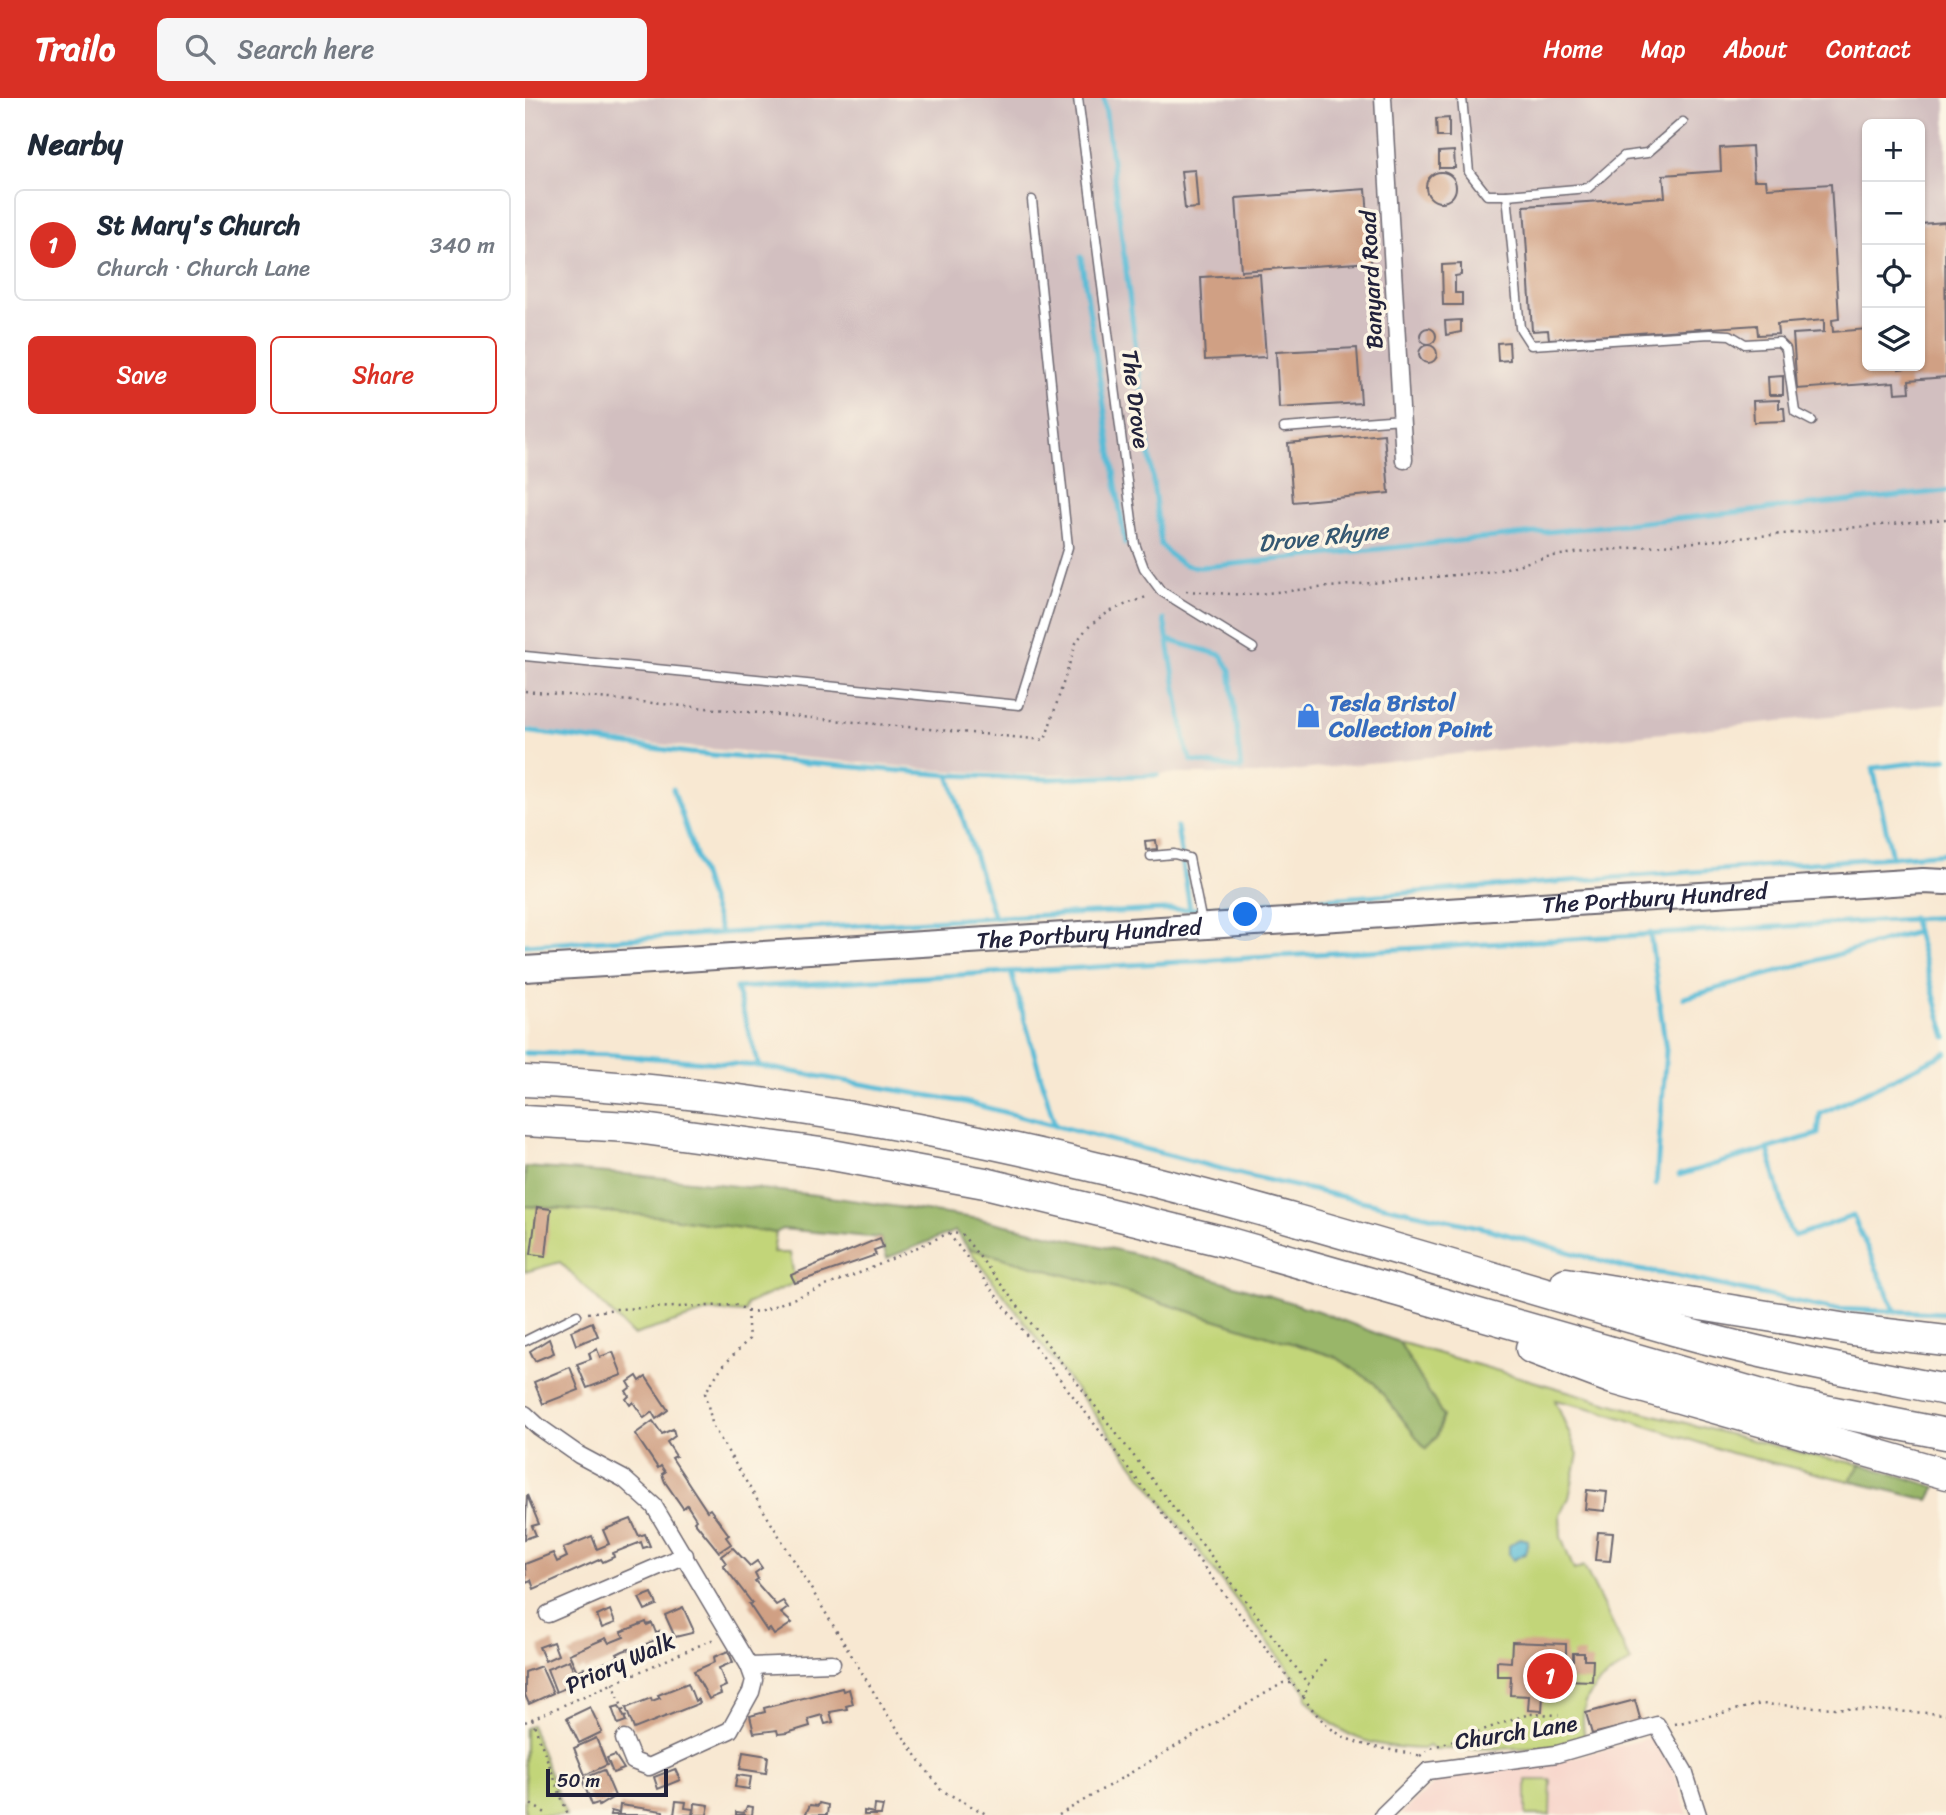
<!DOCTYPE html>
<meta charset="utf-8">
<style>
body{margin:0;font-family:Sriracha,sans-serif;background:#f6f6f7;color:#1f2937}
.controls{position:absolute;right:21px;top:21px;display:grid;overflow:hidden;border-radius:10px;box-shadow:0 2px 5px #0004}
.controls button{width:63px;height:63px;display:grid;place-items:center;padding:0;border:0;border-bottom:2px solid #e0e1e3;background:#fff;color:#1f2937;font:35px sans-serif}
.scale{position:absolute;left:21px;bottom:18px;width:122px;box-sizing:border-box;padding-left:7px;border:4px solid #22223b;border-top:0;font-size:19px;line-height:24px;white-space:nowrap;color:#22223b;-webkit-text-stroke:5px #fcf5e5;paint-order:stroke}
.you{position:absolute;left:721px;top:817px;width:24px;height:24px;margin:-18px;border:5px solid #fff;border-radius:50%;background:#1a73e8;box-shadow:0 0 0 10px #1a73e833}
.badge{display:grid;place-items:center;width:46px;height:46px;border-radius:50%;background:#d93025;color:#fff;font-size:23px;font-weight:700}
.pin{position:absolute;translate:-50% -50%;border:4px solid #fff;box-shadow:0 2px 7px #0006}
.list{margin:0;padding:0;list-style:none}
h2{display:flex;justify-content:space-between;align-items:center;height:91px;margin:0;padding:0 28px;font-size:30px}
h2 small{font-size:23px;font-weight:400;color:#747a83}
.list li{display:grid;grid-template-columns:46px 1fr auto;gap:21px;align-items:center;box-sizing:border-box;height:112px;margin:0 14px 14px;padding:0 14px;border:2px solid #e0e1e3;border-radius:10px}
.list b{display:block;font-size:26px;white-space:nowrap}
.list p{margin:0;font-size:23px;white-space:nowrap;color:#747a83}
.list em{font-size:23px;font-style:normal;color:#747a83}
.actions{display:flex;gap:14px;padding:21px 28px}
.actions a{flex:1;padding:16px 0;border:2px solid #d93025;border-radius:10px;text-align:center;font-size:24px;color:#d93025}
.actions .main{background:#d93025;color:#fff}
.icon{flex:none;width:38px;height:38px;fill:none;stroke:currentColor;stroke-width:2;stroke-linecap:round;stroke-linejoin:round}
.map{position:relative;flex:none;width:1421px;height:1717px;overflow:hidden}
header{display:flex;align-items:center;gap:42px;box-sizing:border-box;height:98px;padding:0 35px;background:#d93025;color:#fff}
header strong{font-size:33px}
nav{display:flex;gap:38px;margin-inline-start:auto;font-size:24px}
.search{width:490px;height:63px;background:#f6f6f7;display:flex;align-items:center;gap:18px;box-sizing:border-box;padding:0 24px;border-radius:10px;color:#747a83;font-size:26px}
main{display:flex}
aside{flex:1;background:#fff}
.map>svg:first-child{display:block}
</style>
<header>
<strong>Trailo</strong>
<div class="search"><svg class="icon" aria-label="search" viewBox="0 0 24 24"><circle cx="10" cy="10" r="6"/><path d="M15 15l6 6"/></svg>Search here</div>
<nav><a>Home</a><a>Map</a><a>About</a><a>Contact</a></nav>
</header>
<main>
<aside>
<h2>Nearby<small></small></h2>
<ul class="list">
<li><span class="badge">1</span><div><b>St Mary's Church</b><p>Church · Church Lane</p></div><em>340 m</em></li>
</ul>
<div class="actions"><a class="main">Save</a><a>Share</a></div>
</aside>
<div class="map">
<svg width="1421" height="1717" viewBox="0 0 1421 1717">
<rect width="100%" height="100%" fill="#fcf5e5"/>
<filter id="ink" filterUnits="userSpaceOnUse"><feTurbulence type="fractalNoise" baseFrequency=".0143" numOctaves="2"/><feDisplacementMap in="SourceGraphic" scale="14" xChannelSelector="R" yChannelSelector="G"/><feConvolveMatrix kernelMatrix="1 2 1 2 8 2 1 2 1" color-interpolation-filters="sRGB"/></filter>
<filter id="wash" filterUnits="userSpaceOnUse"><feTurbulence type="fractalNoise" baseFrequency=".00686" numOctaves="4" result="noise"/><feDisplacementMap in="SourceGraphic" scale="28" xChannelSelector="R" yChannelSelector="G"/><feGaussianBlur stdDeviation="1.57" result="paint"/><feColorMatrix in="noise" values="0 0 0 0 0 0 0 0 0 0 0 0 0 0 0 0 0 1.4 0 .05"/><feComposite in="paint" operator="in"/></filter>
<g filter="url(#wash)">
<rect width="100%" height="100%" fill="#f8e8d2"/>
<polygon fill="#f7d1c8" points="1129,1639 1150,1676 1163,1717 875,1717 916,1680 1034,1663"/>
<path fill="#d2bfc0" fill-rule="evenodd" d="M0,0H1421V606L738,676H490L413,672L77,641L0,630ZM1342,26H1395V268H1342Z"/>
<g fill="#c2d579" stroke="#727c5a" stroke-width="2">
<polygon points="0,1108 127,1117 251,1135 248,1155 265,1155 270,1185 222,1206 220,1215 186,1213 108,1237 35,1164 0,1174"/>
<path d="M443,1150L612,1197L811,1259L849,1285L901,1351L918,1318L874,1244L1094,1308L1293,1359L1336,1366L1324,1383L1206,1355L1072,1312L1030,1302L1053,1356L1044,1400L1035,1416L1036,1439L1049,1472L1059,1468L1106,1564C1072,1583 1051,1598 1060,1640L1031,1650L909,1651L903,1648L898,1651C847,1649 814,1641 781,1600L782,1595Z"/>
<polygon points="6,1627 41,1717 0,1717 0,1630"/>
<polygon points="1001,1682 1026,1682 1025,1717 1001,1717"/>
</g>
<g fill="#99b669" stroke="#5e6c52" stroke-width="2">
<polygon points="0,1069 111,1077 291,1097 455,1121 610,1156 793,1213 874,1244 918,1318 911,1339 901,1351 849,1285 811,1259 612,1197 443,1150 430,1133 362,1160 355,1140 257,1131 251,1135 131,1118 0,1108"/>
<polygon points="1336,1366 1411,1389 1404,1402 1324,1383"/>
</g>
<polygon fill="#59bcd7" stroke="#3e6f89" stroke-width="2" points="995,1440 1003,1442 1001,1455 988,1462 984,1456 984,1448"/>
<g fill="none" stroke-linecap="round" stroke-linejoin="round">
<g stroke="#59bcd7" stroke-width="5">
<path d="M579,0L636,447C657,473 668,470 699,467L1421,393"/>
<polyline points="556,159 600,445"/>
<polyline points="639,521 662,654 667,663 716,671 705,572 696,557 643,542"/>
<polyline points="0,633 165,655 424,677 523,681 633,677"/>
<polyline points="424,677 469,819"/>
<polyline points="148,691 196,834"/>
<polyline points="652,729 665,811"/>
<polyline points="1367,759 1348,670 1421,661"/>
<polyline points="1387,819 1421,939"/>
<polyline points="1125,835 1141,952 1131,1086"/>
<polyline points="0,847 469,819 665,811 1421,755"/>
<polyline points="486,874 530,1028"/>
<polyline points="1159,900 1391,834"/>
<polyline points="0,955 90,957 234,968 440,1004 720,1077 963,1131 1101,1170 1147,1177 1305,1211 1421,1215"/>
<polyline points="234,968 211,890 1421,819"/>
<polyline points="1243,1051 1264,1131 1270,1138 1328,1118 1371,1214"/>
<polyline points="1154,1077 1293,1036 1295,1016 1421,955"/>
</g>
</g>
<g id="blocks">
<g fill="#d0a084">
<polygon points="924,20 924,39 912,39 911,21"/>
<polygon points="1227,48 1229,82 1241,82 1242,90 1306,86 1314,221 1307,222 1308,234 1342,231 1342,268 1374,268 1374,271 1395,268 1395,126 1420,124 1421,279 1384,282 1385,294 1370,295 1369,284 1272,291 1268,236 1299,234 1299,222 1252,226 1253,236 1233,237 1232,227 1024,241 1023,232 1007,233 999,108 1140,99 1138,77 1196,73 1195,50"/>
<polygon points="929,53 930,70 914,70 914,54"/>
<polygon points="670,72 673,110 660,111 656,73"/>
<circle cx="916" cy="89" r="15"/>
<polygon points="841,91 846,164 716,173 711,100"/>
<polygon points="936,166 936,177 930,178 930,195 937,195 937,207 918,207 917,167"/>
<polygon points="735,176 741,259 680,262 676,179"/>
<polygon points="936,222 936,234 921,237 920,223"/>
<circle cx="903" cy="238" r="8"/>
<polygon points="984,244 985,262 973,263 972,245"/>
<circle cx="903" cy="256" r="9"/>
<polygon points="832,250 836,305 754,310 751,254"/>
<polygon points="1258,278 1258,297 1244,297 1243,279"/>
<polygon points="1254,302 1254,310 1259,310 1260,323 1229,324 1228,303"/>
<polygon points="859,336 864,395 768,404 763,345"/>
<polygon points="631,742 632,751 621,752 620,743"/>
<polygon points="12,1109 26,1111 21,1158 6,1156"/>
<polygon points="355,1140 358,1149 349,1152 351,1157 270,1185 266,1177"/>
<polygon points="67,1224 73,1238 51,1247 46,1233"/>
<polygon points="24,1241 29,1255 10,1263 5,1253"/>
<polygon points="72,1251 75,1259 88,1254 97,1277 62,1290 52,1266 66,1261 64,1255"/>
<polygon points="45,1269 54,1292 18,1306 9,1284"/>
<polygon points="112,1278 115,1283 121,1279 143,1312 131,1321 127,1314 119,1320 108,1304 105,1307 101,1301 104,1298 101,1293 106,1289 103,1284"/>
<polygon points="128,1323 137,1336 148,1331 150,1338 142,1344 151,1358 147,1360 182,1413 185,1411 204,1437 201,1439 206,1446 194,1454 169,1423 171,1421 162,1407 158,1410 140,1384 137,1376 140,1374 136,1368 133,1370 110,1336"/>
<polygon points="1062,1392 1082,1394 1080,1413 1060,1411"/>
<polygon points="2,1397 14,1426 7,1428 11,1437 0,1441"/>
<polygon points="106,1421 114,1438 120,1436 125,1448 118,1450 116,1444 88,1455 89,1459 78,1464 76,1461 9,1491 6,1482 1,1484 0,1466 28,1455 32,1464 42,1459 38,1450 67,1438 72,1451 84,1446 78,1432"/>
<polygon points="1073,1434 1088,1435 1085,1463 1070,1462"/>
<polygon points="208,1450 225,1468 232,1463 237,1470 230,1475 233,1481 230,1483 251,1507 258,1503 263,1510 256,1515 267,1525 249,1537 245,1531 242,1533 224,1506 227,1505 198,1467 201,1465 196,1458"/>
<polygon points="127,1495 132,1507 120,1512 114,1500"/>
<polygon points="158,1509 168,1531 167,1535 150,1539 140,1517"/>
<polygon points="85,1512 90,1525 77,1530 72,1518"/>
<polygon points="121,1524 122,1527 127,1525 131,1535 134,1533 133,1541 105,1553 104,1551 98,1553 92,1556 94,1559 60,1573 59,1570 52,1573 44,1556 81,1540 84,1545 99,1539 96,1534"/>
<polygon points="28,1544 33,1557 20,1563 14,1549"/>
<polygon points="987,1544 1041,1546 1041,1562 1048,1562 1048,1555 1059,1555 1059,1562 1068,1562 1067,1583 1039,1582 1038,1598 1018,1597 1017,1613 1003,1612 1004,1598 985,1597 986,1578 972,1578 972,1563 986,1564"/>
<polygon points="203,1553 208,1564 194,1570 201,1588 194,1591 196,1596 184,1601 169,1573 190,1564 189,1559"/>
<polygon points="44,1562 53,1585 31,1594 22,1571"/>
<polygon points="16,1568 28,1595 4,1606 0,1597 0,1574"/>
<polygon points="163,1585 170,1603 173,1601 175,1605 109,1631 101,1610 126,1600 127,1603 135,1600 133,1597"/>
<polygon points="317,1590 318,1593 324,1591 328,1606 321,1608 322,1611 305,1614 308,1624 300,1626 297,1617 283,1621 285,1628 262,1635 253,1636 252,1632 229,1635 225,1618 240,1614 239,1610"/>
<polygon points="1110,1602 1116,1624 1067,1636 1061,1615"/>
<polygon points="94,1608 101,1623 93,1626 87,1610"/>
<polygon points="65,1609 77,1634 54,1645 42,1620"/>
<polygon points="71,1640 82,1667 60,1677 49,1650"/>
<polygon points="218,1654 243,1658 241,1675 215,1671"/>
<polygon points="90,1657 99,1671 88,1675 82,1660"/>
<polygon points="150,1671 155,1682 133,1691 129,1679"/>
<polygon points="79,1672 90,1698 74,1708 73,1705 67,1707 57,1681"/>
<polygon points="212,1677 226,1679 224,1691 210,1689"/>
<polygon points="151,1703 161,1704 160,1710 168,1711 167,1717 149,1717"/>
<polygon points="170,1705 184,1707 182,1717 169,1717"/>
<polygon points="294,1705 303,1707 302,1717 280,1717 285,1707 293,1708"/>
<polygon points="95,1707 138,1713 138,1717 85,1717 86,1713 94,1715"/>
<polygon points="350,1707 358,1708 356,1717 339,1717 339,1713 349,1715"/>
<polygon points="222,1708 228,1709 227,1717 211,1717 211,1714 219,1715"/>
</g>
</g>
</g>
<g filter="url(#ink)">
<use href="#blocks" fill-opacity="0" stroke="#6d6770" stroke-width="2"/>
<g fill="none" stroke-linecap="round" stroke-linejoin="round">
<defs>
<g id="service">
<polyline points="553,0 610,446 619,470 636,493 728,550"/>
<polyline points="937,0 944,74 962,97 982,97"/>
<polyline points="1158,24 1122,55 1099,58 1063,90 982,97 995,230 1006,247 1185,236 1205,237 1220,246 1254,244 1261,251 1270,314 1287,323"/>
<polyline points="759,330 877,321"/>
<polyline points="0,558 494,607 543,449 507,102"/>
<polyline points="626,758 649,756 664,760 677,825"/>
<polyline points="0,1243 52,1217"/>
</g>
<g id="minor">
<polyline points="858,0 879,362"/>
<polyline points="0,1316 14,1329 54,1357 99,1381 129,1408 224,1568 307,1565"/>
<polyline points="23,1516 160,1457"/>
<polyline points="99,1641 108,1663 124,1669 205,1632 226,1594 229,1582 224,1568"/>
<polyline points="858,1717 903,1673 1032,1656 1132,1627 1159,1673 1173,1717"/>
</g>
<g id="primary">
<path id="s1" d="M0,871L1398,783L1421,784"/>
</g>
<g id="motorway">
<path d="M0,983C196,992 395,1026 586,1073C775,1119 961,1179 1149,1232C1238,1257 1330,1274 1421,1292"/>
<polyline points="0,1023 104,1029 296,1055 460,1085 701,1144 1269,1306 1421,1336"/>
<polyline points="1041,1185 1328,1232 1421,1243"/>
<polyline points="1006,1250 1088,1281 1421,1376"/>
</g>
</defs>
<use href="#service" stroke="#6d6770" stroke-width="11"/>
<use href="#minor" stroke="#6d6770" stroke-width="19"/>
<use href="#primary" stroke="#6d6770" stroke-width="28"/>
<use href="#motorway" stroke="#6d6770" stroke-width="33"/>
<g stroke="#6d6770" stroke-width="2.5" stroke-dasharray="2 5" stroke-linecap="butt">
<polyline points="661,493 721,497 971,473 1021,459 1050,455 1421,421"/>
<path d="M0,593L520,642L551,545C569,516 594,509 624,498"/>
<polyline points="424,1136 779,1600"/>
<polyline points="222,1213 224,1241 196,1270 180,1295 188,1329 362,1616 416,1692 463,1717"/>
<path d="M63,1215L91,1211L212,1207L222,1213L234,1214L342,1172L424,1135L437,1136L738,1525L783,1586L779,1600C815,1652 840,1645 896,1658"/>
<polyline points="88,1585 103,1625"/>
<polyline points="783,1586 801,1560"/>
<polyline points="7,1621 43,1717"/>
<polyline points="0,1624 189,1541"/>
<polyline points="1150,1626 1236,1606 1421,1616"/>
<polyline points="895,1658 906,1650 1004,1616 1034,1617"/>
<polyline points="0,1703 24,1717"/>
<polyline points="534,1717 758,1585 768,1585"/>
</g>
<use href="#service" stroke="#fff" stroke-width="8"/>
<use href="#minor" stroke="#fff" stroke-width="16"/>
<use href="#primary" stroke="#fff" stroke-width="24"/>
<use href="#motorway" stroke="#fff" stroke-width="30"/>
</g>
</g>
<defs>
<symbol id="shop-bare" viewBox="-9 -9 18 18"><path d="M-5-2.5h2.3a2.7 3.5 0 0 1 5.4 0H5L5.5 6h-11ZM-1.5-2.5h3a1.5 2.3 0 0 0-3 0Z" fill="#3f7fe0" stroke="#fcf5e5" stroke-width="2.5" paint-order="stroke"/></symbol>
</defs>
<g fill-rule="evenodd">
<use href="#shop-bare" x="766" y="600" width="35" height="35"/>
</g>
<g text-anchor="middle" stroke-width="7" stroke-linejoin="round" paint-order="stroke">
<g font-size="23" fill="#22223b" stroke="#fcf5e5">
<text transform="translate(846 182) rotate(-93)" y="8">Banyard Road</text>
<text transform="translate(611 301) rotate(83)" y="8">The Drove</text>
<text dy="8" stroke="none"><textPath href="#s1" startOffset="1132">The Portbury Hundred</textPath></text>
<text dy="8" stroke="none"><textPath href="#s1" startOffset="565">The Portbury Hundred</textPath></text>
<text transform="translate(95 1565) rotate(-24)" y="8">Priory Walk</text>
<text transform="translate(991 1634) rotate(-9)" y="8">Church Lane</text>
</g>
<g font-size="23" font-weight="bold" fill="#366cbe" stroke="#fcf5e5" text-anchor="start">
<text x="804" y="613">Tesla Bristol<tspan x="804" dy="26">Collection Point</tspan></text>
</g>
<g font-size="24" font-style="italic" fill="#355872" stroke="#fcf5e5">
<text transform="translate(798 439) rotate(-6)" y="8">Drove Rhyne</text>
</g>
</g>
</svg>
<div class="controls">
<button>+</button>
<button>−</button>
<button><svg class="icon" aria-label="locate" viewBox="0 0 24 24"><circle cx="12" cy="12" r="6"/><path d="M12 2v4M12 18v4M2 12h4M18 12h4"/></svg></button>
<button><svg class="icon" aria-label="layers" viewBox="0 0 24 24"><path d="M12 4l9 5-9 5-9-5zM3 14l9 5 9-5"/></svg></button>
</div>
<div class="scale">50 m</div>
<div class="you"></div>
<div class="pin badge" style="left:1025px;top:1578px">1</div>
</div>
</main>
